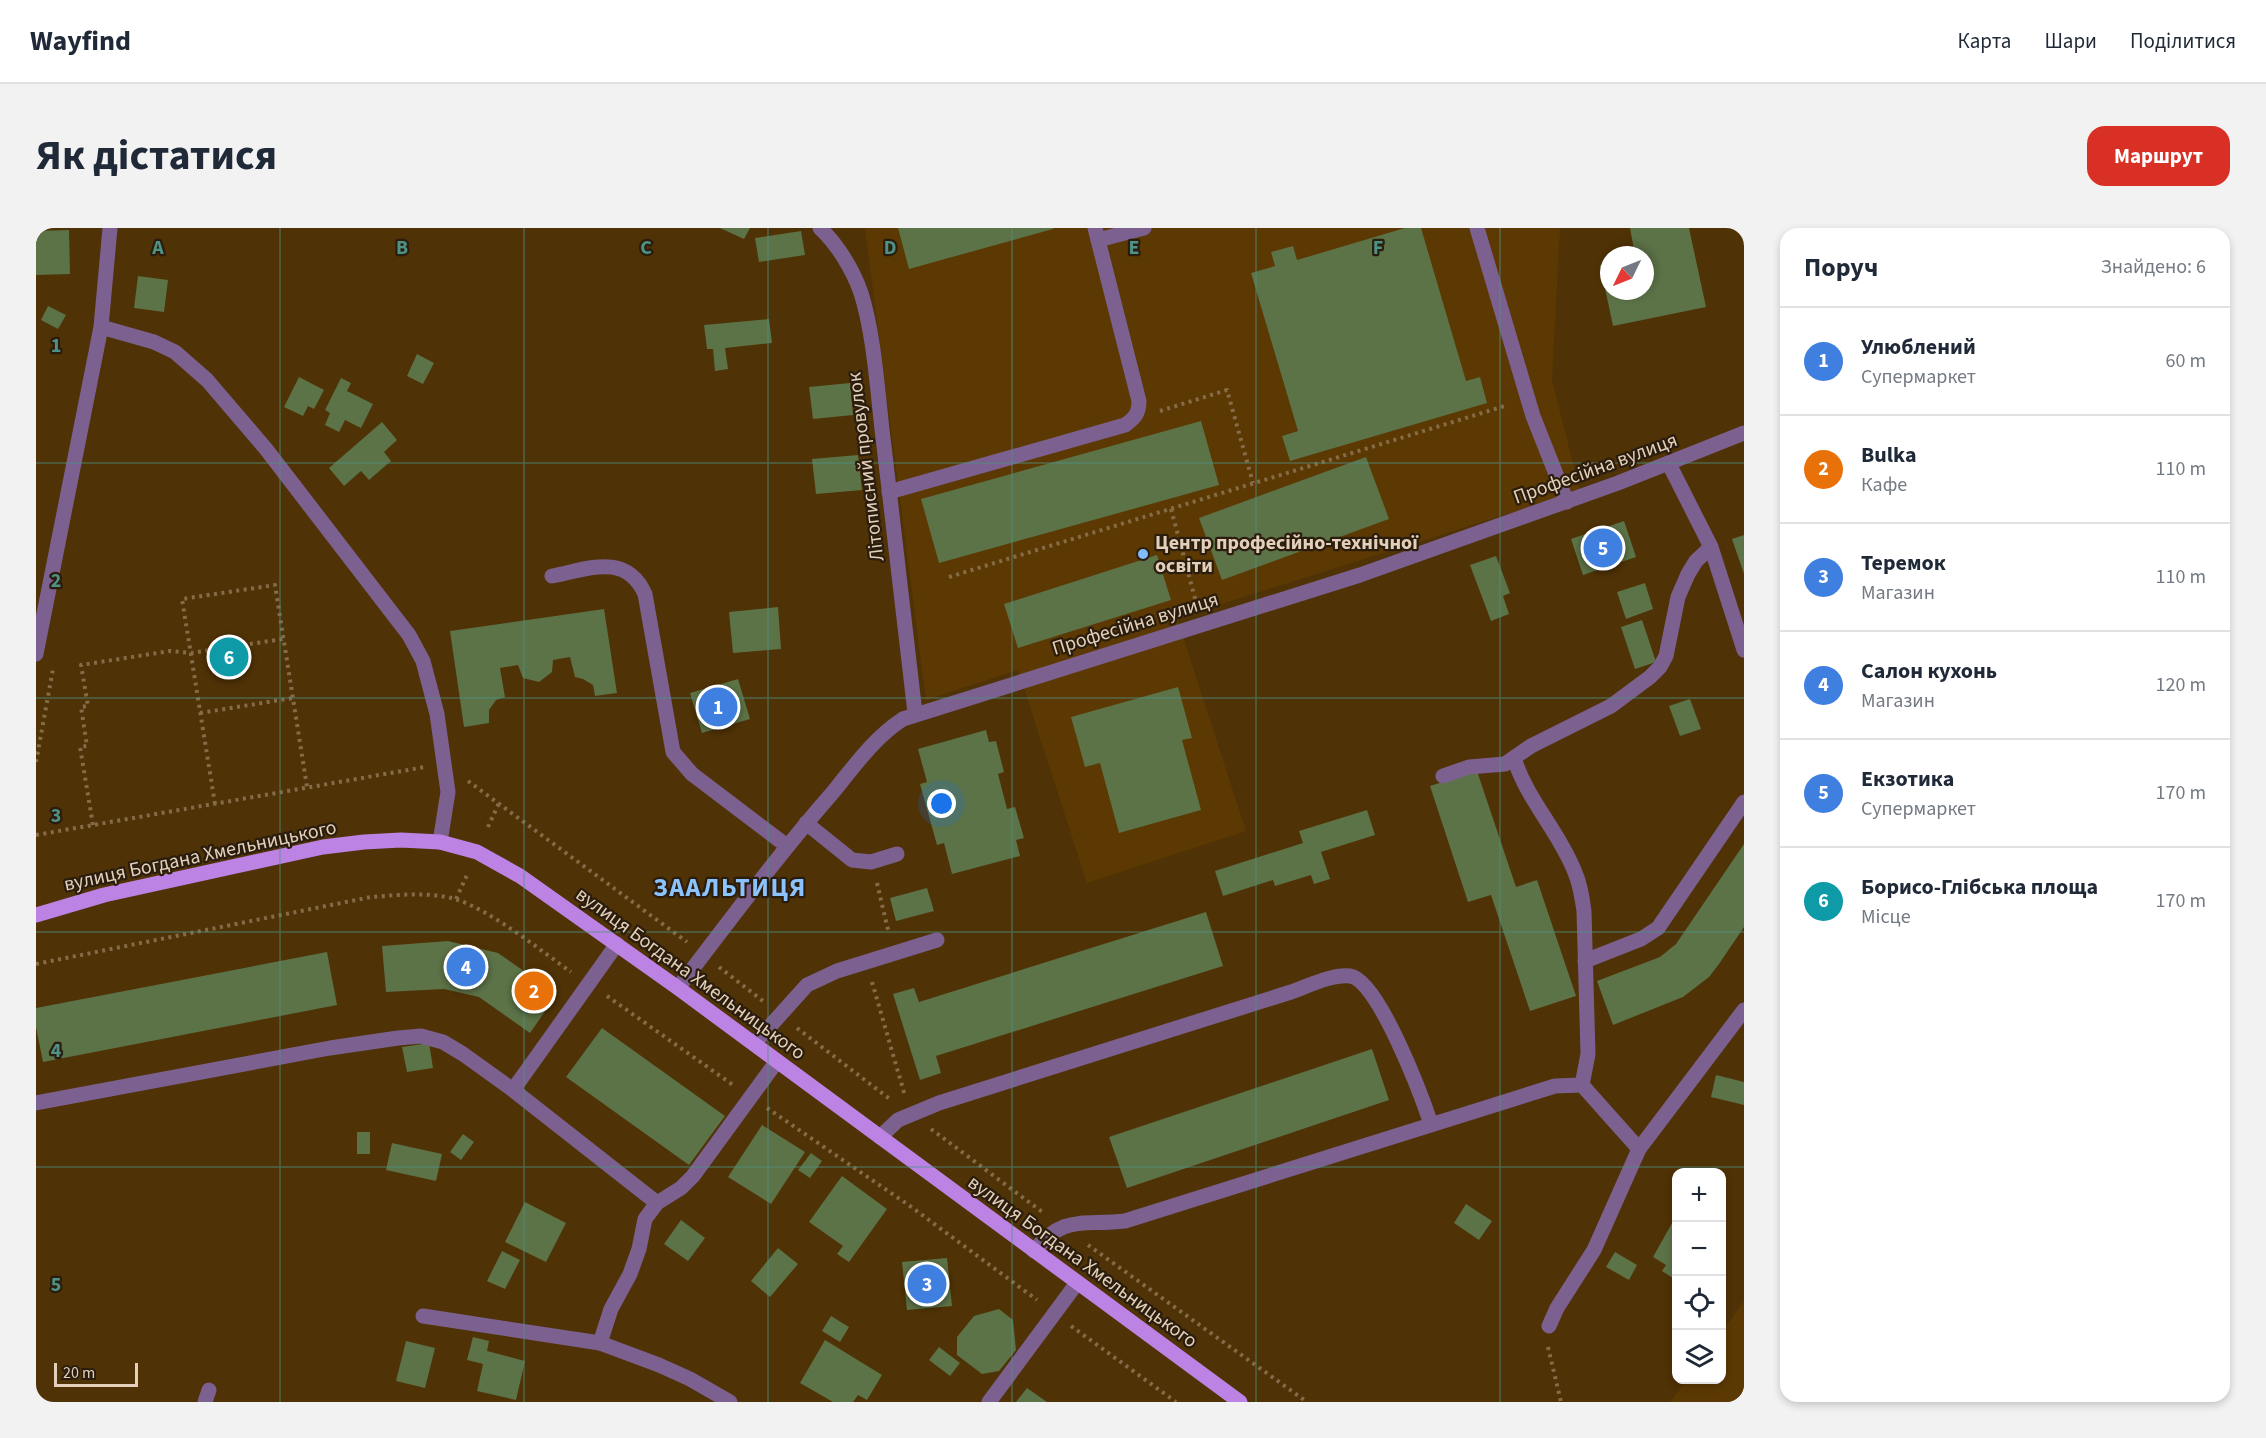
<!DOCTYPE html>
<html lang="uk">
<meta charset="utf-8">
<style>
body{margin:0;font-family:"Source Sans 3",sans-serif;background:#f2f2f3;color:#1f2937}
.controls{position:absolute;right:18px;bottom:18px;display:grid;overflow:hidden;border-radius:12px;box-shadow:0 3px 9px #0003}
.controls button{width:54px;height:54px;display:grid;place-items:center;padding:0;border:0;border-bottom:2px solid #e0e1e3;background:#fff;color:#1f2937;font:30px sans-serif}
.compass{position:absolute;left:1564px;top:18px;width:54px;height:54px;border-radius:50%;background:#fff;box-shadow:0 3px 9px #0003;rotate:227deg}
.scale{position:absolute;left:18px;bottom:15px;width:84px;box-sizing:border-box;padding-left:6px;border:3px solid #e2d0bb;border-top:0;font-size:16px;line-height:21px;white-space:nowrap;color:#e2d0bb;-webkit-text-stroke:4px #2b1d0d;paint-order:stroke}
.you{position:absolute;left:906px;top:576px;width:21px;height:21px;margin:-15px;border:4px solid #fff;border-radius:50%;background:#1a73e8;box-shadow:0 0 0 9px #1a73e833}
.badge{display:grid;place-items:center;width:39px;height:39px;border-radius:50%;background:#d93025;color:#fff;font-size:20px;font-weight:700}
.pin{position:absolute;translate:-50% -50%;border:3px solid #fff;box-shadow:0 2px 6px #0006}
.list{margin:0;padding:0;list-style:none}
h2{display:flex;justify-content:space-between;align-items:center;height:78px;margin:0;padding:0 24px;font-size:26px}
h2 small{font-size:20px;font-weight:400;color:#747a83}
.list li{display:grid;grid-template-columns:39px 1fr auto;gap:18px;align-items:center;box-sizing:border-box;height:108px;padding:0 24px;border-top:2px solid #e0e1e3}
.list b{display:block;font-size:22px;white-space:nowrap}
.list p{margin:0;font-size:20px;white-space:nowrap;color:#747a83}
.list em{font-size:20px;font-style:normal;color:#747a83}
.icon{flex:none;width:33px;height:33px;fill:none;stroke:currentColor;stroke-width:2;stroke-linecap:round;stroke-linejoin:round}
.map{position:relative;flex:none;width:1708px;height:1174px;overflow:hidden;border-radius:18px}
header{display:flex;align-items:center;gap:36px;box-sizing:border-box;height:84px;padding:0 30px;background:#fff;border-bottom:2px solid #e0e1e3}
header strong{font-size:28px}
nav{display:flex;gap:33px;margin-inline-start:auto;font-size:21px}
.intro{display:flex;align-items:center;justify-content:space-between;box-sizing:border-box;height:144px;padding:0 36px}
h1{margin:0;font-size:42px}
.button{padding:15px 27px;border-radius:18px;background:#d93025;color:#fff;font-size:21px;font-weight:700}
main{display:flex;gap:36px;padding:0 36px}
aside{flex:1;background:#fff;border-radius:18px;box-shadow:0 3px 9px #0003}
.map>svg:first-child{display:block}
</style>
<header>
<strong>Wayfind</strong>
<nav><a>Карта</a><a>Шари</a><a>Поділитися</a></nav>
</header>
<div class="intro"><h1>Як дістатися</h1><a class="button">Маршрут</a></div>
<main>
<div class="map">
<svg width="1708" height="1174" viewBox="0 0 1708 1174">
<rect width="100%" height="100%" fill="#4f3206"/>
<g fill="#5c3903">
<polygon points="829,0 1524,0 1516,152 1544,263 1141,390 1210,603 1051,655 982,442 890,472"/>
<polygon points="1708,1073 1708,1174 1634,1174 1651,1152 1686,1152 1686,1104"/>
</g>
<g fill="#5c7247">
<polygon points="684,0 714,0 708,11"/>
<polygon points="862,0 1017,0 1017,1 873,41"/>
<polygon points="1369,0 1385,0 1430,153 1444,149 1451,175 1254,233 1246,208 1262,203 1215,45 1239,38 1235,24 1257,18 1261,32"/>
<polygon points="1594,0 1653,0 1670,79 1577,98 1564,37 1573,35 1573,63 1609,63 1609,27 1599,27"/>
<polygon points="33,2 34,46 0,47 0,3"/>
<polygon points="765,3 769,27 723,34 719,10"/>
<polygon points="102,48 132,52 128,84 98,80"/>
<polygon points="12,78 30,87 22,101 5,92"/>
<polygon points="733,91 736,115 689,120 692,141 679,143 677,121 671,121 668,97"/>
<polygon points="381,126 398,135 387,156 371,148"/>
<polygon points="263,149 288,162 278,181 272,178 267,188 248,179"/>
<polygon points="305,150 315,155 311,163 337,176 325,200 309,192 303,204 289,197 294,185 289,182"/>
<polygon points="814,155 817,187 777,191 773,159"/>
<polygon points="1165,193 1183,257 903,335 885,271"/>
<polygon points="346,194 361,212 348,224 355,233 333,252 325,243 308,258 293,240"/>
<polygon points="822,227 826,262 780,266 776,231"/>
<polygon points="1330,229 1353,291 1186,352 1163,290"/>
<polygon points="1588,293 1600,329 1547,347 1535,311"/>
<polygon points="1708,307 1708,346 1696,311"/>
<polygon points="1121,327 1135,372 982,420 968,376"/>
<polygon points="1460,328 1474,365 1467,368 1473,386 1455,393 1434,337"/>
<polygon points="1609,355 1617,381 1590,391 1581,364"/>
<polygon points="742,379 745,421 697,425 693,384"/>
<polygon points="568,381 581,465 559,468 557,457 547,451 539,449 534,429 517,432 516,444 503,454 487,450 482,437 464,440 469,469 460,472 453,482 453,495 428,499 414,403"/>
<polygon points="1606,392 1620,434 1599,441 1585,399"/>
<polygon points="702,451 714,491 666,505 654,465"/>
<polygon points="1142,459 1156,510 1146,512 1165,582 1083,605 1064,535 1049,539 1035,489"/>
<polygon points="1654,471 1665,501 1644,508 1633,478"/>
<polygon points="950,502 953,514 960,513 968,544 962,546 971,581 979,579 988,610 980,612 984,628 916,646 908,615 901,617 884,556 891,554 882,521"/>
<polygon points="1441,543 1480,659 1501,652 1540,768 1494,783 1455,667 1432,674 1394,558"/>
<polygon points="1331,582 1339,607 1285,624 1294,651 1278,656 1275,647 1239,658 1237,652 1187,668 1179,643 1267,615 1263,603"/>
<polygon points="1708,616 1708,699 1683,736 1673,749 1647,769 1577,797 1561,753 1624,729 1640,716"/>
<polygon points="891,660 898,683 860,693 854,670"/>
<polygon points="1170,684 1187,738 900,828 905,845 884,852 857,766 878,760 883,774"/>
<polygon points="412,713 462,725 521,766 494,805 443,769 408,761 350,764 346,718"/>
<polygon points="291,724 301,777 7,834 0,799 0,780"/>
<polygon points="566,800 689,888 653,937 530,849"/>
<polygon points="393,815 397,840 371,844 366,819"/>
<polygon points="1336,821 1353,872 1091,960 1073,909"/>
<polygon points="1680,847 1708,854 1708,877 1675,869"/>
<polygon points="726,897 769,924 735,976 692,949"/>
<rect x="321" y="904" width="13" height="22"/>
<polygon points="427,906 438,914 425,932 414,924"/>
<polygon points="356,915 406,926 400,953 350,942"/>
<polygon points="775,925 786,933 774,950 762,942"/>
<polygon points="806,948 851,981 813,1034 801,1026 807,1018 773,994"/>
<polygon points="489,974 530,995 510,1034 469,1014"/>
<polygon points="1430,976 1456,993 1443,1012 1418,995"/>
<polygon points="1640,988 1640,1044 1637,1050 1626,1043 1630,1037 1617,1029"/>
<polygon points="645,992 669,1010 652,1033 628,1016"/>
<polygon points="742,1020 762,1036 734,1069 715,1053"/>
<polygon points="466,1023 484,1032 469,1061 451,1053"/>
<polygon points="1579,1024 1601,1037 1593,1052 1570,1039"/>
<polygon points="911,1030 916,1078 871,1082 866,1034"/>
<polygon points="963,1081 977,1092 980,1122 963,1143 946,1146 921,1127 921,1109 938,1088"/>
<polygon points="795,1088 813,1099 804,1114 786,1103"/>
<polygon points="437,1109 453,1113 451,1123 489,1133 480,1172 441,1163 447,1136 431,1132"/>
<polygon points="789,1112 846,1147 831,1172 822,1167 817,1174 797,1174 764,1155"/>
<polygon points="370,1113 399,1120 389,1160 360,1153"/>
<polygon points="903,1119 924,1135 914,1148 893,1132"/>
<polygon points="991,1160 1011,1174 980,1174"/>
</g>
<g fill="none" stroke-linecap="round" stroke-linejoin="round">
<g stroke="#856c49" stroke-width="4" stroke-dasharray="3 4.5" stroke-linecap="butt">
<polyline points="1124,183 1191,162 1217,255"/>
<polyline points="1135,281 1160,374"/>
<polyline points="913,349 1472,177"/>
<polyline points="164,485 257,470"/>
<polyline points="0,534 17,441"/>
<polyline points="432,553 651,714"/>
<polyline points="179,576 146,371 239,357 271,559"/>
<polyline points="57,597 44,519 51,518 45,479 52,478 45,437 134,423 155,425 247,411"/>
<polyline points="452,599 463,575"/>
<polyline points="0,607 389,539"/>
<polyline points="841,655 853,706"/>
<polyline points="420,671 431,647"/>
<path d="M0,736L335,669C363,667 394,663 422,672C457,684 504,722 535,744"/>
<polyline points="683,739 727,773"/>
<polyline points="836,754 869,868"/>
<polyline points="571,768 697,857"/>
<polyline points="761,800 855,872"/>
<polyline points="731,880 874,978 1001,1072"/>
<polyline points="895,901 1009,986"/>
<polyline points="1052,1017 1271,1174"/>
<polyline points="1035,1098 1140,1174"/>
<polyline points="1512,1119 1525,1174"/>
</g>
<g stroke="#7c608f" stroke-width="15">
<path d="M784,0C802,17 817,42 825,65C839,109 842,172 848,218C858,307 869,396 879,485"/>
<polyline points="1059,0 1062,12 1108,0"/>
<polyline points="1441,0 1497,188 1531,274"/>
<polyline points="65,99 118,114 139,124 171,152 230,221 373,407 387,433 401,486 412,564 404,614"/>
<polyline points="1633,236 1675,319 1708,422"/>
<path d="M853,264L1089,197C1099,190 1103,185 1103,173L1062,12"/>
<path d="M516,348C552,341 590,324 609,366L637,524L656,546L751,618"/>
<polyline points="0,426 65,99 74,0"/>
<polyline points="1407,548 1433,539 1469,536 1495,518 1575,478 1614,449 1624,439 1630,428 1642,369 1652,346 1660,333 1675,319"/>
<polyline points="770,595 816,632 835,634 861,626"/>
<polyline points="1549,733 1605,711 1622,700 1708,574"/>
<path d="M642,760C693,693 743,626 798,563C819,537 839,509 867,491L1324,347L1582,255L1708,205"/>
<polyline points="718,816 771,757 801,743 901,712"/>
<polyline points="1546,857 1603,921"/>
<polyline points="477,862 581,716"/>
<polyline points="0,875 294,820 362,810 385,808 407,814 427,826 477,862 621,975 645,960 657,948 741,833"/>
<path d="M844,909L862,892L903,875L1255,764C1272,758 1296,746 1314,748C1342,751 1386,869 1395,896"/>
<path d="M998,1023C1028,986 1046,998 1089,993L1519,858L1546,857L1552,826L1548,683C1546,669 1544,655 1538,642C1522,602 1491,572 1478,530"/>
<polyline points="387,1088 564,1115 623,1137 654,1151 694,1174"/>
<polyline points="1513,1098 1521,1080 1558,1022 1603,921 1708,782"/>
<polyline points="564,1115 575,1081 594,1046 603,1021 609,991 621,975"/>
<polyline points="169,1174 173,1162"/>
<polyline points="953,1174 1041,1055"/>
</g>
<polyline stroke="#bd83e4" stroke-width="15" points="0,687 68,667 287,619 328,614 365,612 404,614 441,624 484,648 642,760 1204,1174"/>
</g>
<path fill="none" stroke="#4e9185" stroke-width="1.5" stroke-opacity="0.55" d="M244,0V1174M488,0V1174M732,0V1174M976,0V1174M1220,0V1174M1464,0V1174M0,235H1708M0,470H1708M0,704H1708M0,939H1708"/>
<circle fill="#82bcfa" stroke="#2b1d0d" stroke-width="2" cx="1107" cy="326" r="6"/>
<g text-anchor="middle" stroke-width="4.5" stroke-linejoin="round" paint-order="stroke">
<g font-size="20" fill="#e2d0bb" stroke="#2b1d0d">
<text transform="translate(829 239) rotate(-97)" y="7">Літописний провулок</text>
<text transform="translate(1559 240) rotate(-20)" y="7">Професійна вулиця</text>
<text transform="translate(1099 395) rotate(-17)" y="7">Професійна вулиця</text>
<text transform="translate(164 627) rotate(-12)" y="7">вулиця Богдана Хмельницького</text>
<text transform="translate(655 745) rotate(36)" y="7">вулиця Богдана Хмельницького</text>
<text transform="translate(1047 1033) rotate(36)" y="7">вулиця Богдана Хмельницького</text>
</g>
<g font-size="20" font-weight="bold" fill="#e2d0bb" stroke="#2b1d0d" text-anchor="start">
<text x="1119" y="321">Центр професійно-технічної<tspan x="1119" dy="23">освіти</tspan></text>
</g>
<g font-size="26" font-weight="bold" letter-spacing="1.5" fill="#8dc3fd" stroke="#2b1d0d">
<text x="694" y="668">ЗААЛЬТИЦЯ</text>
</g>
</g>
<g font-size="20" text-anchor="middle" font-weight="bold" fill="#4e9185" stroke="#2b1d0d" stroke-width="4.5" stroke-linejoin="round" paint-order="stroke">
<text x="122" y="26">A</text>
<text x="366" y="26">B</text>
<text x="610" y="26">C</text>
<text x="854" y="26">D</text>
<text x="1098" y="26">E</text>
<text x="1342" y="26">F</text>
<text x="20" y="124">1</text>
<text x="20" y="359">2</text>
<text x="20" y="594">3</text>
<text x="20" y="829">4</text>
<text x="20" y="1063">5</text>
</g>
</svg>
<div class="controls">
<button>+</button>
<button>−</button>
<button><svg class="icon" aria-label="locate" viewBox="0 0 24 24"><circle cx="12" cy="12" r="6"/><path d="M12 2v4M12 18v4M2 12h4M18 12h4"/></svg></button>
<button><svg class="icon" aria-label="layers" viewBox="0 0 24 24"><path d="M12 4l9 5-9 5-9-5zM3 14l9 5 9-5"/></svg></button>
</div>
<svg class="compass" viewBox="-18 -18 36 36"><path d="M0-13l5 13h-10z" fill="#e53935"/><path d="M0 13l5-13h-10z" fill="#747a83"/></svg>
<div class="scale">20 m</div>
<div class="you"></div>
<div class="pin badge" style="left:682px;top:479px;background:#3f7fe0">1</div>
<div class="pin badge" style="left:498px;top:763px;background:#e8710a">2</div>
<div class="pin badge" style="left:891px;top:1056px;background:#3f7fe0">3</div>
<div class="pin badge" style="left:430px;top:739px;background:#3f7fe0">4</div>
<div class="pin badge" style="left:1567px;top:320px;background:#3f7fe0">5</div>
<div class="pin badge" style="left:193px;top:429px;background:#0f9aa8">6</div>
</div>
<aside>
<h2>Поруч<small>Знайдено: 6</small></h2>
<ul class="list">
<li><span class="badge" style="background:#3f7fe0">1</span><div><b>Улюблений</b><p>Супермаркет</p></div><em>60 m</em></li>
<li><span class="badge" style="background:#e8710a">2</span><div><b>Bulka</b><p>Кафе</p></div><em>110 m</em></li>
<li><span class="badge" style="background:#3f7fe0">3</span><div><b>Теремок</b><p>Магазин</p></div><em>110 m</em></li>
<li><span class="badge" style="background:#3f7fe0">4</span><div><b>Салон кухонь</b><p>Магазин</p></div><em>120 m</em></li>
<li><span class="badge" style="background:#3f7fe0">5</span><div><b>Екзотика</b><p>Супермаркет</p></div><em>170 m</em></li>
<li><span class="badge" style="background:#0f9aa8">6</span><div><b>Борисо-Глібська площа</b><p>Місце</p></div><em>170 m</em></li>
</ul>
</aside>
</main>
